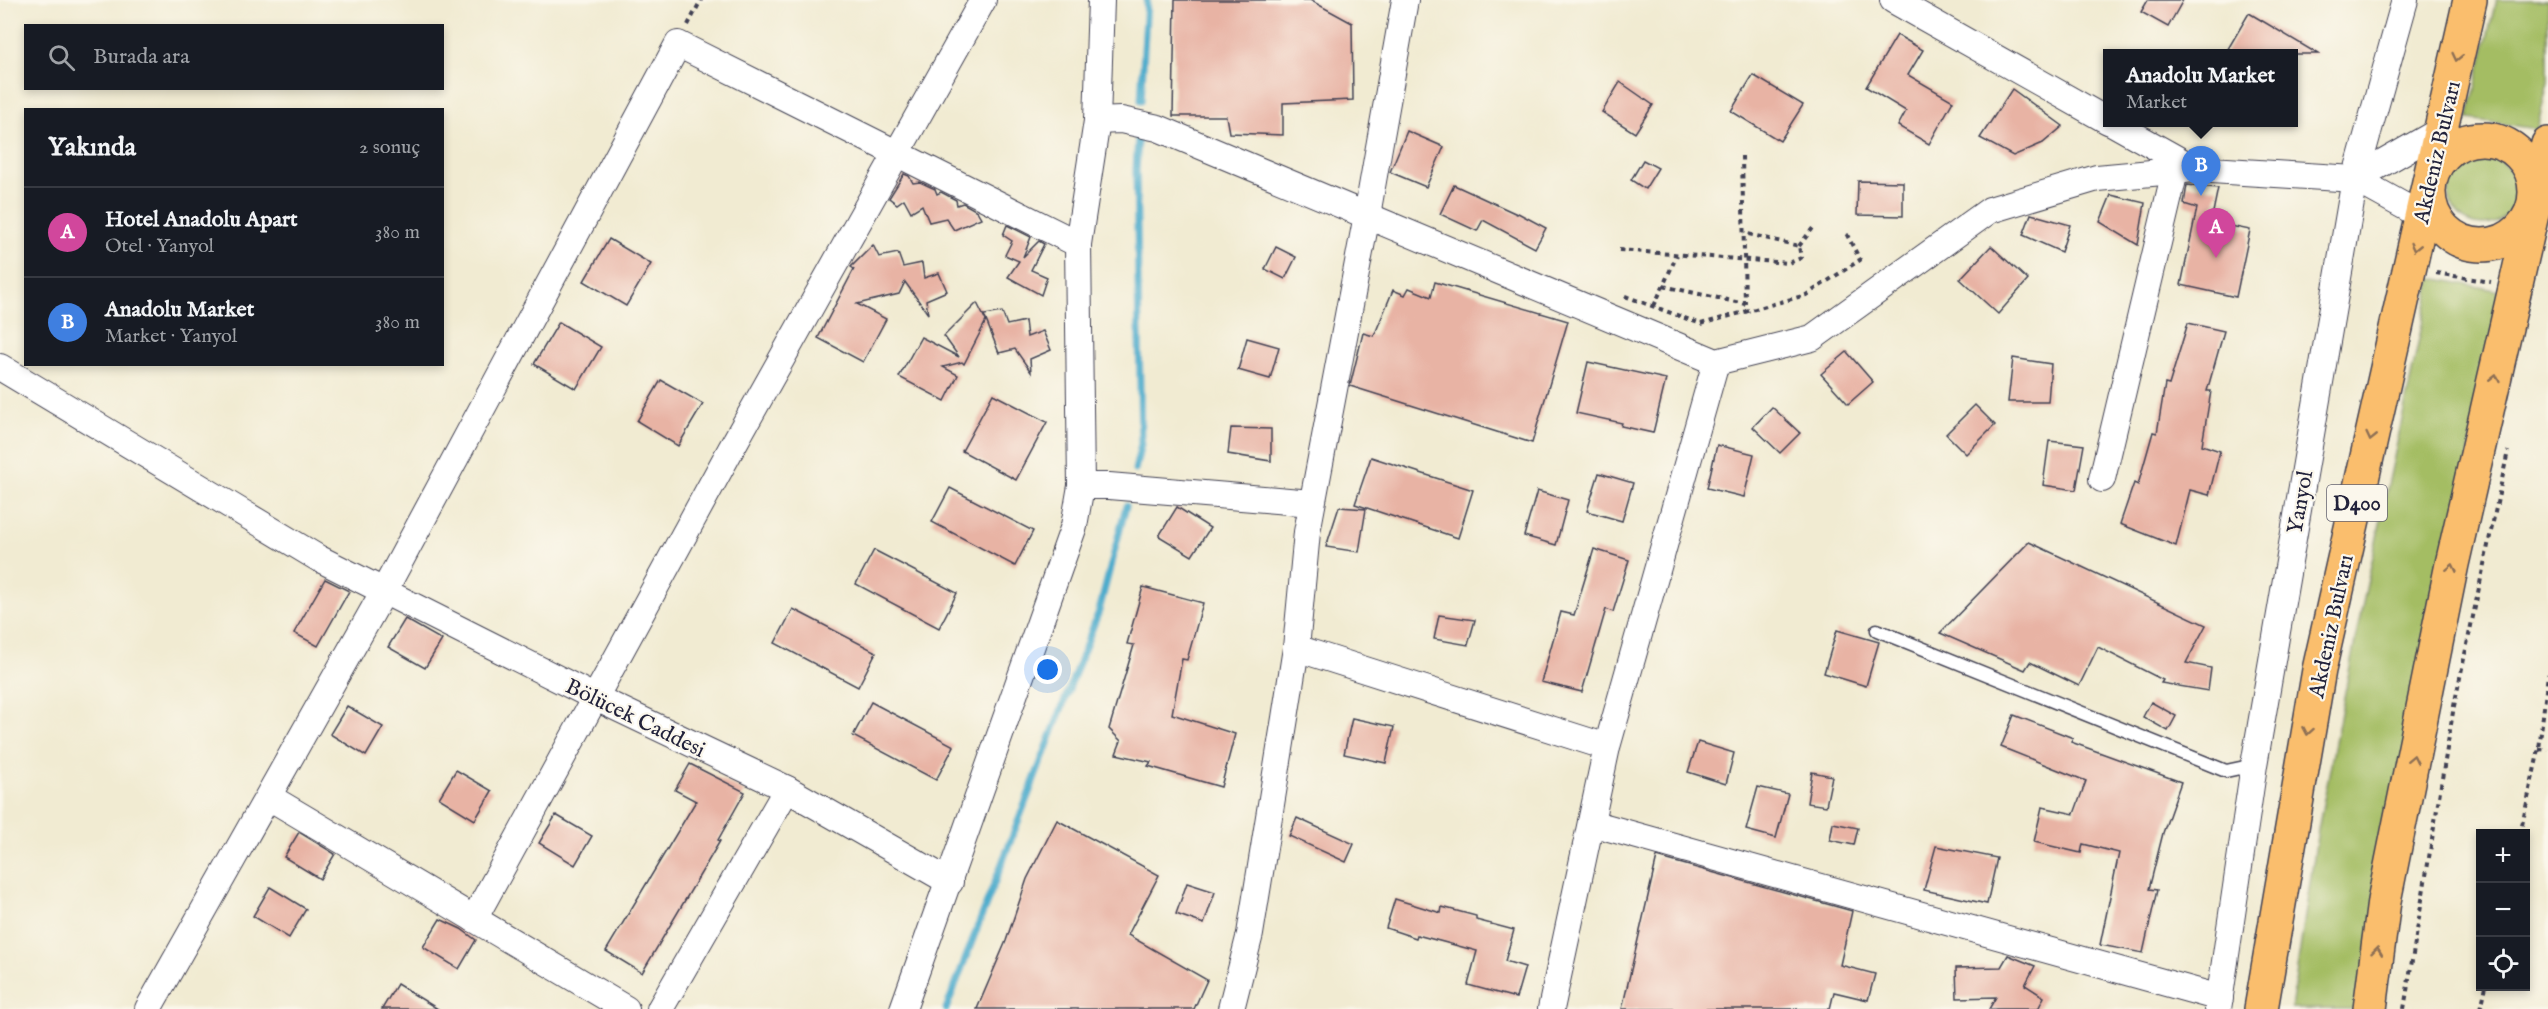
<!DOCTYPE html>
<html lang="tr">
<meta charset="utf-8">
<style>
body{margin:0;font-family:"IM FELL English",serif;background:#242831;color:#f1f3f6}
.controls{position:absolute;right:18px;bottom:18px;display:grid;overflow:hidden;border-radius:0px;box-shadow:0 3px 9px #0003}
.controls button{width:54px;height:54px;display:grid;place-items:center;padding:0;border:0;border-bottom:2px solid #363941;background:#171b24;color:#f1f3f6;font:30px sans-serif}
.you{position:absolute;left:1048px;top:670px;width:21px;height:21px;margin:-15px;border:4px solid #fff;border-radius:50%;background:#1a73e8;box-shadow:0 0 0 9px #1a73e833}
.badge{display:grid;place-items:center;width:39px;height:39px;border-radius:50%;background:#d93025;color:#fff;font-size:20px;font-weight:700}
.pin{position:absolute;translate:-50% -50px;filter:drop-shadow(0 2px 3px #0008)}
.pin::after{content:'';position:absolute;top:32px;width:21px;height:18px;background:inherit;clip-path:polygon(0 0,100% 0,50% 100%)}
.popup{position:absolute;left:2103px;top:49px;width:195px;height:78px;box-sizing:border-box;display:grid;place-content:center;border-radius:0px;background:#171b24;filter:drop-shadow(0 2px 4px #0005);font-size:20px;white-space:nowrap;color:#9ea1a6}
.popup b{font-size:22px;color:#f1f3f6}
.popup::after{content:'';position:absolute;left:50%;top:100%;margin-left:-12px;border:12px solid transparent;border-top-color:#171b24}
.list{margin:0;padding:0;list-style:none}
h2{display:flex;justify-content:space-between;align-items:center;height:78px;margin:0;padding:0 24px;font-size:26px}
h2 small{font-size:20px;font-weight:400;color:#9ea1a6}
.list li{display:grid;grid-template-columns:39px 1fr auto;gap:18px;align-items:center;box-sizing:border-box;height:90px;padding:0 24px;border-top:2px solid #363941}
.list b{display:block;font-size:22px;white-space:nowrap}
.list p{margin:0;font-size:20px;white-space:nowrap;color:#9ea1a6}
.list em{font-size:20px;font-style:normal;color:#9ea1a6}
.icon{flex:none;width:33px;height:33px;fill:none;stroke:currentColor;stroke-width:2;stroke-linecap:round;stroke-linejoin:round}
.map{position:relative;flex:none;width:2548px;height:1009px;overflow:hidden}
.search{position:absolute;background:#171b24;box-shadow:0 3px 9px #0003;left:24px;top:24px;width:420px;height:66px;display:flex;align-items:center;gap:15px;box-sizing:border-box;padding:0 21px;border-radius:0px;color:#9ea1a6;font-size:22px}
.panel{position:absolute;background:#171b24;box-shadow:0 3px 9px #0003;left:24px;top:108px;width:420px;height:258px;border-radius:0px}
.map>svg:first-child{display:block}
</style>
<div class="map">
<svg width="2548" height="1009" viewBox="0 0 2548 1009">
<rect width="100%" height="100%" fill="#fbf7ec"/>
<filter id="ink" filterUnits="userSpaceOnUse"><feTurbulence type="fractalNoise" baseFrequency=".0167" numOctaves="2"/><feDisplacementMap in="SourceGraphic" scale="12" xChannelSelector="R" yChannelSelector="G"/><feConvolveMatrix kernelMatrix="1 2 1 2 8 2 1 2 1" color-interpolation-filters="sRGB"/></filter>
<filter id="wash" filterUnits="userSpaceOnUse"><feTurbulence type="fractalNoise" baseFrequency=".008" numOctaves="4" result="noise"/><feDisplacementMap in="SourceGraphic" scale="24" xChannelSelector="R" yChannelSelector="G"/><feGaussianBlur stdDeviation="1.35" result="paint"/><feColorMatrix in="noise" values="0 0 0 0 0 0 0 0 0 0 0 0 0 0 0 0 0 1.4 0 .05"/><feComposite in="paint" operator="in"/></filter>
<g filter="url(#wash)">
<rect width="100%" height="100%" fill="#f1ebd2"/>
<g fill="#a4bd63" stroke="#63704f" stroke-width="1.5">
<polygon points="2496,0 2548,0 2548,82 2537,129 2468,119"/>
<circle cx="2483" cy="191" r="34"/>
<polygon points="2432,278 2501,291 2359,1009 2291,1009 2318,830 2356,636"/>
</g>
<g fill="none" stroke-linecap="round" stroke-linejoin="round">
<g stroke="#4daccc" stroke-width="7">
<polyline points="1141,100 1147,0"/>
<polyline points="1135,470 1141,444 1136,170 1138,138"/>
<polyline points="946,1009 1099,611 1126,506"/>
</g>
</g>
<g id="blocks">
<g fill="#e8b3a4">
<polygon points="1175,0 1310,0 1352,23 1353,100 1283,103 1283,135 1229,133 1226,116 1173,116"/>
<polygon points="2148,0 2183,0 2168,27 2141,12"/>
<polygon points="2249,13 2318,54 2225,54"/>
<polygon points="1897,35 1923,50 1908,75 1953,101 1929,144 1898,126 1906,111 1866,87"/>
<polygon points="1753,75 1803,105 1780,141 1731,111"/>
<polygon points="1620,82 1653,105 1635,133 1602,112"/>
<polygon points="2012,89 2063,126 2043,143 2013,156 1980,138"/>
<polygon points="1407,131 1444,147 1426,187 1390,172"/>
<polygon points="1643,160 1658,168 1645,189 1631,180"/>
<polygon points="904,174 909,176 913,183 920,182 935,189 937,194 941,192 956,200 957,205 963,203 977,211 981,218 954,230 946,218 929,222 922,205 911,212 904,199 897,204 889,198"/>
<polygon points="1858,181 1903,182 1903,216 1857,215"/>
<polygon points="1454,185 1517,214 1518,213 1546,228 1535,248 1483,220 1477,231 1440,214"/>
<polygon points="2187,185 2218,188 2211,222 2250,230 2236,297 2181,285 2197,208 2184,204"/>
<polygon points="2111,195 2145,203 2138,245 2100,222"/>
<polygon points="2031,214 2070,225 2061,252 2023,235"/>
<polygon points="1007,225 1031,237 1023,257 1039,241 1044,244 1031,270 1047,277 1041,295 1008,277 1019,261 1005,255 1012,241 1003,235"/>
<polygon points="609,239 651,264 626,306 584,281"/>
<polygon points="873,245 879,257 898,253 903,267 922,263 924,278 939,273 947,291 926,300 928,314 905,282 899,294 857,304 886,319 863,362 818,338 854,269 851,267"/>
<polygon points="1991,246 2028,280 1998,314 1960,279"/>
<polygon points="1276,247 1296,257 1285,279 1265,269"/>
<polygon points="1435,282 1568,321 1532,443 1350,386 1363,333 1374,336 1393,290 1405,295 1409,288 1431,297"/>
<polygon points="977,303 986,321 964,364 962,362 943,367 958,375 945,401 899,377 921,337 959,357 944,336"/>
<polygon points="1002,312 1007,325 1025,321 1027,337 1043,331 1051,350 1030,359 1031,372 1015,349 999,353 984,315"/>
<polygon points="559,322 601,347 576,389 534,364"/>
<polygon points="2188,323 2224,331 2207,391 2211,391 2202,445 2220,451 2209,495 2190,490 2176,546 2120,524 2134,483 2138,485 2153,432 2157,433 2165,384 2169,385"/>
<polygon points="1247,338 1279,347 1270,379 1238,370"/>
<polygon points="1847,352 1873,382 1848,404 1821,374"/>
<polygon points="2013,358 2051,364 2048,402 2008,402"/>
<polygon points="1588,362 1666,379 1653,433 1621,426 1622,423 1576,413"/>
<polygon points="661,380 703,404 678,446 637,421"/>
<polygon points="993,394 1047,422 1016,480 962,451"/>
<polygon points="1975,405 1995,425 1966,454 1946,434"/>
<polygon points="1772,407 1800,433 1780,453 1753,427"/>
<polygon points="1231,428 1271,429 1271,461 1228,454"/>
<polygon points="2049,441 2084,445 2076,490 2043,485"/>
<polygon points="1717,445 1754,454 1744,497 1707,488"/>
<polygon points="1371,457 1473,490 1458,538 1355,504"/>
<polygon points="1599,473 1633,483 1622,521 1587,511"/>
<polygon points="950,488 1033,531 1015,566 932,522"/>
<polygon points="1537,491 1568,500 1556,545 1524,536"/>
<polygon points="1177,507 1210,528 1192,556 1159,536"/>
<polygon points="1339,507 1366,509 1359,552 1326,547"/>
<polygon points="2029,542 2206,625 2186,663 2211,668 2208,691 2161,683 2163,680 2098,647 2079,686 2030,662 2025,670 1940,633"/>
<polygon points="1594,549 1629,560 1613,612 1606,609 1582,692 1541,682 1561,612 1574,615"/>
<polygon points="874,550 957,593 939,628 856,584"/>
<polygon points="325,579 349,591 318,646 294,633"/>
<polygon points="1143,587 1203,603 1187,660 1182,659 1172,714 1235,734 1221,787 1148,766 1151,762 1116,754 1121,741 1109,729 1134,645 1127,644"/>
<polygon points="793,609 876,652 858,687 775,643"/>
<polygon points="1439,615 1475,620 1468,645 1434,639"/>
<polygon points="405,619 442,640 425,668 388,647"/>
<polygon points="1837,630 1879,642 1866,686 1824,673"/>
<polygon points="871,702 954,746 936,780 853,736"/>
<polygon points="2151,702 2176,716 2168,731 2143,717"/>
<polygon points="347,706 383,727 366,756 330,734"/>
<polygon points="2014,715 2073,738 2071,742 2181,782 2163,833 2149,889 2157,890 2143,953 2100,945 2119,853 2083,844 2081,853 2034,842 2042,807 2074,814 2086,781 2001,747"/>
<polygon points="1352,718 1394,727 1386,763 1344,754"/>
<polygon points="1698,742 1734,753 1726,784 1688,772"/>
<polygon points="690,764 745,792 718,840 720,841 642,973 606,951 696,801 675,790"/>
<polygon points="456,770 492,791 475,820 439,798"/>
<polygon points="1812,772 1832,776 1826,806 1807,803"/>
<polygon points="1758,787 1788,794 1776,838 1746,830"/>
<polygon points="556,815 592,836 575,865 539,843"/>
<polygon points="1297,818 1354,844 1346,862 1289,836"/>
<polygon points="1057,820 1159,875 1128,935 1207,980 1194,1009 977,1009 1006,941 1027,879"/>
<polygon points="1833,823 1858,828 1854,845 1830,840"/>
<polygon points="299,832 335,854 320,879 284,857"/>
<polygon points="1936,846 1997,858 1987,904 1924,890"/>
<polygon points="1657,857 1852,911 1840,965 1875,974 1868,1000 1834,992 1830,1009 1622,1009"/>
<polygon points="1187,883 1215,892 1204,924 1176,914"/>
<polygon points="270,887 306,909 289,938 253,916"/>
<polygon points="1395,899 1441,913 1442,907 1476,916 1476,920 1514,930 1505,961 1525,967 1516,998 1468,985 1477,951 1417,935 1416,938 1386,928"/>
<polygon points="440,919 461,929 476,940 459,969 423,947"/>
<polygon points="2008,955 2035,966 2025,985 2044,997 2038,1009 1989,1009 1996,997 1957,998 1956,968 2001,967"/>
<polygon points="397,984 438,1009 382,1009"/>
</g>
</g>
</g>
<g filter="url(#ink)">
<use href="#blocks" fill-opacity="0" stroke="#414052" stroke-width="1.5"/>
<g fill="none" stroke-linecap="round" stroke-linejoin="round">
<defs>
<polyline id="lane" points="1877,630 2226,771 2254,765"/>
<g id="street">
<polyline points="1893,0 2108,121"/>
<polyline points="1097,121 1121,120 1158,128 1716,362 1812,338 1990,210 2097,178 2195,169 2355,179 2422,216"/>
<polyline points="2111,122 2195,169"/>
<polyline points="2355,179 2441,130"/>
<polyline points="1078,244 1097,121 1101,0"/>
<polyline points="0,367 318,558 594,697 787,789 950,882"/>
<polyline points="2102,479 2175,171"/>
<polyline points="1081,486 1109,486 1312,503"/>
<polyline points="1296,648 1607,747"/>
<polyline points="269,797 626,1009"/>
<polyline points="1591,823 2220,998"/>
<polyline points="474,919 731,449 983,0"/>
<polyline points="148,1009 384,591 678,44 1078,244 1081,486 1074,526 903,1009"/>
<polyline points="660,1009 787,789"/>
<polyline points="1231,1009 1250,934 1285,718 1296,648 1307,532 1367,215 1405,0"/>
<polyline points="1551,1009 1607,747 1716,362"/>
<polyline points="2218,1009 2254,765 2355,179 2405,0"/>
</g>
<g id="highway">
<circle cx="2482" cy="192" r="53"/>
<polyline points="2261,1009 2319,670 2470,0"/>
<polyline points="2370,1009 2384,901 2452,564 2548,144"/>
</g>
</defs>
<use href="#lane" stroke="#414052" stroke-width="15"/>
<use href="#street" stroke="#414052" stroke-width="28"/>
<use href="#highway" stroke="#414052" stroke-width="36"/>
<g stroke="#414052" stroke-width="4" stroke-dasharray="4.5 4.5" stroke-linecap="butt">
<polyline points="688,25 701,0"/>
<polyline points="1742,156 1745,304 1748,313"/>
<polyline points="1799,246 1813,228"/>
<polyline points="1619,250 1789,263 1801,258 1799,246 1744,233"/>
<polyline points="2436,273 2491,282"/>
<polyline points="1663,286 1745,304"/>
<polyline points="1625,296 1701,324 1806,295 1860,260 1845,231"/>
<polyline points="1654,306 1677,255"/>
<polyline points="2539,749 2548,750"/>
<polyline points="2520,834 2539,749 2548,674"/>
<polyline points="2404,1009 2454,706 2508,451"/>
<polyline points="2481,1009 2486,986"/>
</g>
<use href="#lane" stroke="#fff" stroke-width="12"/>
<use href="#street" stroke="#fff" stroke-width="26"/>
<use href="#highway" stroke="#fabe6d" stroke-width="33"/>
</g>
<defs><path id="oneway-chevron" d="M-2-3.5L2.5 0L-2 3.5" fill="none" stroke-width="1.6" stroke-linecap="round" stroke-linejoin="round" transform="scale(1.5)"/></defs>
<g stroke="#8e7054">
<use href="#oneway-chevron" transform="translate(2457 57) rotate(103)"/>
<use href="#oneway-chevron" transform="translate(2415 247) rotate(103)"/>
<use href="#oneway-chevron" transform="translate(2495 378) rotate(-77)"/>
<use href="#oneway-chevron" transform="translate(2371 437) rotate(103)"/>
<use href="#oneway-chevron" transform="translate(2452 568) rotate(-78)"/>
<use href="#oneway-chevron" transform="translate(2308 731) rotate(100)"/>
<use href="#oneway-chevron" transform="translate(2413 759) rotate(-78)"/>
<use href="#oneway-chevron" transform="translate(2377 951) rotate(-83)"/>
</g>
</g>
<g text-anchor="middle" stroke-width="4.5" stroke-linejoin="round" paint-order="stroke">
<rect fill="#fbf7ec" stroke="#636270" stroke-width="1.5" x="2327" y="485" width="60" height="36" rx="4.5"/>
<g font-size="21" font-weight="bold" fill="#22223b">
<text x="2357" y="510">D400</text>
</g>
<g font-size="22" fill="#22223b" stroke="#fbf7ec">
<text transform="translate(2436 152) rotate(-77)" y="8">Akdeniz Bulvarı</text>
<text transform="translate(2299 502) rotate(-80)" y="8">Yanyol</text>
<text transform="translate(2330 626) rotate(-78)" y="8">Akdeniz Bulvarı</text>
<text transform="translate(636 717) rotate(26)" y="8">Bölücek Caddesi</text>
</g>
</g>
</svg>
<div class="controls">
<button>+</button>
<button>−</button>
<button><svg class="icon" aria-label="locate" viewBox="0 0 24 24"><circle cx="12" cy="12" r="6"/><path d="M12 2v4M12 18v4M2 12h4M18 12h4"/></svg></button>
</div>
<div class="you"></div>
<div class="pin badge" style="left:2216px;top:258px;background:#d1479c">A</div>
<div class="pin badge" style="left:2201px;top:196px;background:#3f7fe0">B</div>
<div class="popup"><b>Anadolu Market</b>Market</div>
<div class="search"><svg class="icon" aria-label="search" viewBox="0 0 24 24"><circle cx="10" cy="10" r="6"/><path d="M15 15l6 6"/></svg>Burada ara</div>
<section class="panel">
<h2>Yakında<small>2 sonuç</small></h2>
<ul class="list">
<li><span class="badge" style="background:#d1479c">A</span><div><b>Hotel Anadolu Apart</b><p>Otel · Yanyol</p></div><em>380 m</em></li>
<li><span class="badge" style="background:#3f7fe0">B</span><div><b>Anadolu Market</b><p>Market · Yanyol</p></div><em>380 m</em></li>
</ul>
</section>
</div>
